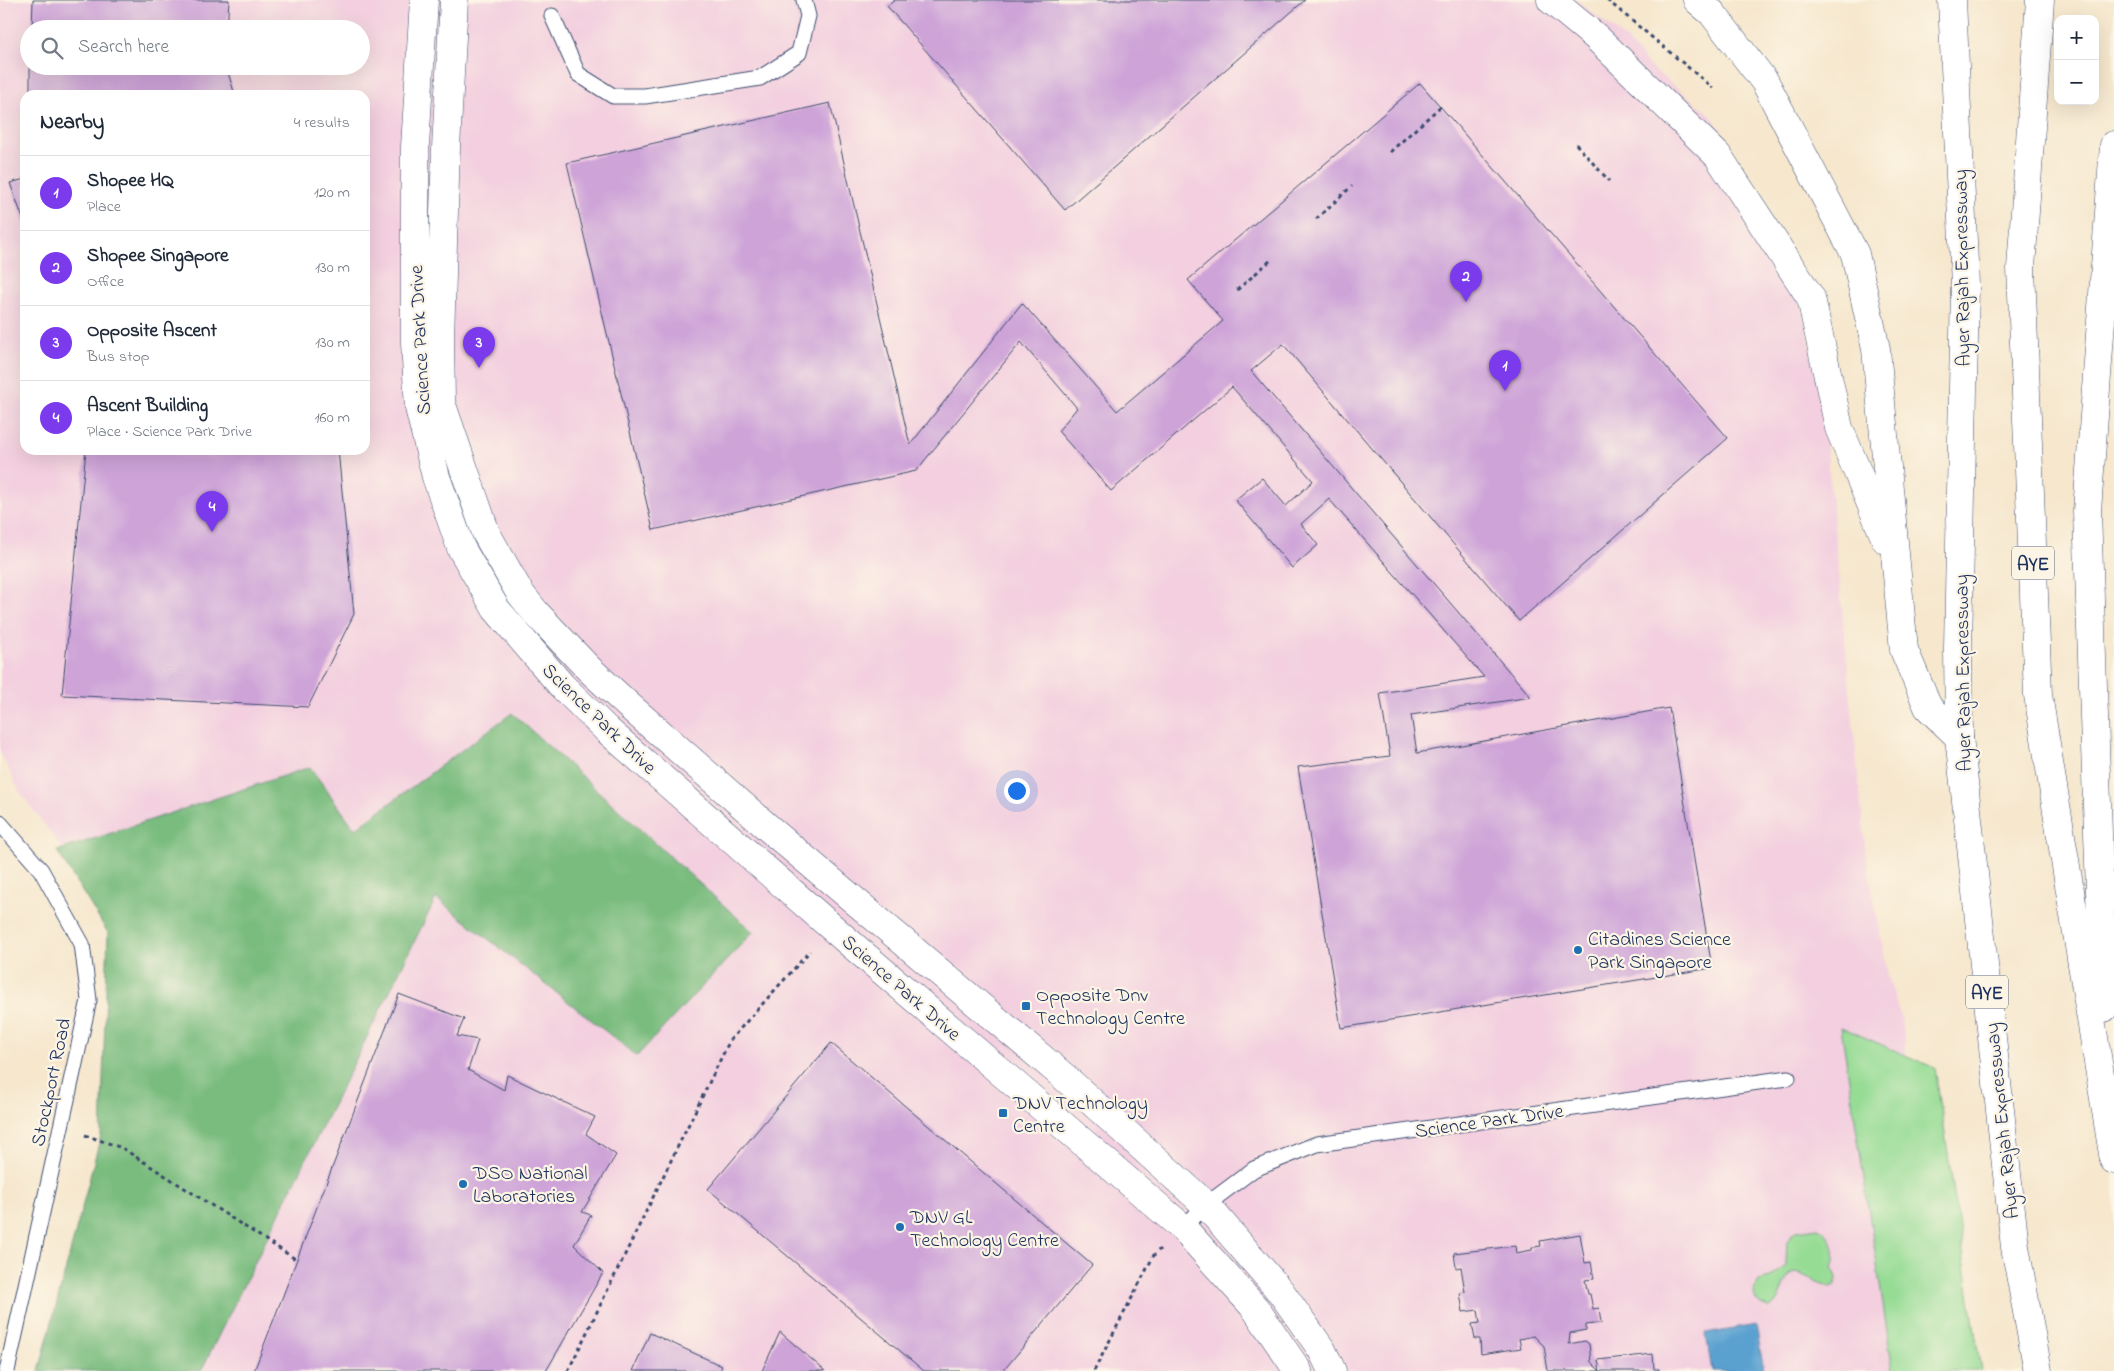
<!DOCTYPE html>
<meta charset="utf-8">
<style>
body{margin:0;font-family:"Indie Flower",sans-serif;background:#f2f2f3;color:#1f2937}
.controls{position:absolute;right:15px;top:15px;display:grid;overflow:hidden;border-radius:10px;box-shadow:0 5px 20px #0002}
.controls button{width:45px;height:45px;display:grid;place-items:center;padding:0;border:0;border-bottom:1px solid #e0e1e3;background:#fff;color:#1f2937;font:25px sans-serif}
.you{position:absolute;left:1016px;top:790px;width:18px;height:18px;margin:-12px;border:4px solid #fff;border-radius:50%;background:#1a73e8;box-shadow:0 0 0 8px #1a73e833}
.badge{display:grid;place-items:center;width:32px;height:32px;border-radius:50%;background:#7c3aed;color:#fff;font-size:16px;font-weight:700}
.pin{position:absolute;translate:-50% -41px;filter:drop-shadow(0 1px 2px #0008)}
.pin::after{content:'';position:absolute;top:26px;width:18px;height:15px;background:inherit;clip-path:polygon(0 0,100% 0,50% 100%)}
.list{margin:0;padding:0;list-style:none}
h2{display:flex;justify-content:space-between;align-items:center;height:65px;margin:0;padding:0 20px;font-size:21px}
h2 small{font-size:16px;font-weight:400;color:#747a83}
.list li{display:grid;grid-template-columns:32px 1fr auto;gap:15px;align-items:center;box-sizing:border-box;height:75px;padding:0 20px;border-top:1px solid #e0e1e3}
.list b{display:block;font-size:19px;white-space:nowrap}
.list p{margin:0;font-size:16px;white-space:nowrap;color:#747a83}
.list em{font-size:16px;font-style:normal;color:#747a83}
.icon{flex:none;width:28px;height:28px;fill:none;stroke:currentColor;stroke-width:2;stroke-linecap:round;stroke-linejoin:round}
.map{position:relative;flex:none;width:2114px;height:1371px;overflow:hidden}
.search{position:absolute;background:#fff;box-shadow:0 5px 20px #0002;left:20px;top:20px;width:350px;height:55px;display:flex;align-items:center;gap:12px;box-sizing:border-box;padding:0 18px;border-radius:28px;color:#747a83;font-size:19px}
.panel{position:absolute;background:#fff;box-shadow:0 5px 20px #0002;left:20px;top:90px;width:350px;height:365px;border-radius:15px}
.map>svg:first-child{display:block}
</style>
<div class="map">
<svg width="2114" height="1371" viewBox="0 0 2114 1371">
<rect width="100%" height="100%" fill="#fcf5e5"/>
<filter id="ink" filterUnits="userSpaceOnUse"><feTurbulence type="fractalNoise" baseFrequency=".02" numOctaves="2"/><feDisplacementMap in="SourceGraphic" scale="10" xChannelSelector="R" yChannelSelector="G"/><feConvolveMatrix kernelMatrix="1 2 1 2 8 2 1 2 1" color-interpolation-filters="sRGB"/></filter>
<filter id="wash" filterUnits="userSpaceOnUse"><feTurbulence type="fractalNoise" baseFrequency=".0096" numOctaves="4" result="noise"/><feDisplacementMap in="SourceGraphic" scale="20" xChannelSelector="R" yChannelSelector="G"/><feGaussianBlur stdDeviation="1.12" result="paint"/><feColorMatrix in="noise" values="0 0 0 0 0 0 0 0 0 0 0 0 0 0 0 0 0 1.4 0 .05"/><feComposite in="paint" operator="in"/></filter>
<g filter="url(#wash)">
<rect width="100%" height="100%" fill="#f6e7cd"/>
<path fill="#f3cfdf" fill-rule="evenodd" d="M0,0H1576L1627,40L1649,66L1709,113L1722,132L1796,274L1823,412L1866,856L1888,975L1901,1019L1918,1136L1859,1146L1893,1371H48L129,1055L120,925L19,791L0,752ZM29,29H361V66H29ZM25,95H365V450H25Z"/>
<g fill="#97dc95" stroke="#59867a">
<polygon points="1841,1027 1935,1068 1981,1371 1893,1371"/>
<path d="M1818,1228C1833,1235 1838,1252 1832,1267L1837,1277L1836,1285L1831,1288L1798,1273L1790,1274C1780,1285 1783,1299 1770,1308C1755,1306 1750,1294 1758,1281L1771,1278L1786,1266L1787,1242L1791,1235L1796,1231Z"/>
</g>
<polygon fill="#79bc7e" stroke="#4a766e" points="512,713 753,932 637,1056 436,898 201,1371 39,1371 101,1135 108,933 57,851 310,767 355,829"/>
<polygon fill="#5aa1d0" stroke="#3a6897" points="1756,1325 1764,1371 1712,1371 1706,1334"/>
<g id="blocks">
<g fill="#cda3d8">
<polygon points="33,0 229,0 227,29 32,29"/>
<polygon points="895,0 1305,0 1065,210 887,6"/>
<polygon points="30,66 226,66 235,95 30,95"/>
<polygon points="1420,83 1728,438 1519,621 1283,344 1251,371 1531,697 1411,715 1417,753 1669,708 1712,968 1341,1028 1298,767 1390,756 1380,693 1484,677 1329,499 1301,524 1318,545 1292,568 1235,500 1262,478 1286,506 1313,481 1232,387 1111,491 1058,431 1077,408 1021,342 916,471 653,530 567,163 830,103 910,445 1022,303 1117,411 1223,321 1188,280"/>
<polygon points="25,179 25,224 10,183"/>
<polygon points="86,450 338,450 354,614 308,707 62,695"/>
<polygon points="399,994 464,1019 457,1036 478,1040 468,1070 504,1090 507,1075 595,1117 586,1134 616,1155 582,1212 591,1215 574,1245 603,1273 546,1371 254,1371"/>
<polygon points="831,1043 1092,1265 1003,1371 924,1371 708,1189"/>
<polygon points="1580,1234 1585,1263 1591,1262 1594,1279 1585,1280 1588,1294 1590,1294 1593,1309 1599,1308 1601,1323 1586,1325 1586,1330 1570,1333 1569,1344 1585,1341 1589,1344 1591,1362 1600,1371 1598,1360 1653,1354 1654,1369 1659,1369 1659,1371 1548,1371 1544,1346 1534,1336 1519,1339 1521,1348 1481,1354 1480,1339 1475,1339 1472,1324 1480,1323 1478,1310 1463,1312 1460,1293 1465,1292 1461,1267 1456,1268 1454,1253 1515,1246 1516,1253 1532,1250 1532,1247 1541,1246 1540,1241"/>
<polygon points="780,1332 825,1371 762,1371"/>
<polygon points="650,1333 722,1366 720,1371 633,1371"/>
</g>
</g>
</g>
<g filter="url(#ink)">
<use href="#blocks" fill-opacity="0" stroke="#3c4b6f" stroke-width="1"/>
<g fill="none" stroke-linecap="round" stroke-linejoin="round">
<defs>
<g id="lane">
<polyline points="552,16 578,74 613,96 645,96 760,78 799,53 808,16 804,0"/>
<polyline points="0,823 41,870 82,944 89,1000 7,1371"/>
<polyline points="1183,1228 1206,1205 1254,1169 1317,1144 1788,1078"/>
</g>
<g id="secondary">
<polyline points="424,0 415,147 415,343 419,408 436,477 461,548 496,609 562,686 607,730 844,938 1183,1228 1255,1308 1298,1371"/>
<polyline points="454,0 446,148 440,338 441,402 486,533 520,593 536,613 588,668 628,705 773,832 1062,1075 1206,1205 1281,1292 1322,1350 1332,1371"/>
</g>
<g id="highway">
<polyline points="1551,0 1596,37 1718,156 1811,298 1839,428 1886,540"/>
<polyline points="1697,0 1712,13 1765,82 1855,254 1876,349 1904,650 1928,707 1959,737"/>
<polyline points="1952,0 1965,285 1958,648 1959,737 2015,1247 2038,1371"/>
<polyline points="2040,0 2021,268 2038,695 2114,1160"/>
<polyline points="2104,1008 2087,511 2114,145"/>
</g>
</defs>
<use href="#lane" stroke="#3c4b6f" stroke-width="17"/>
<use href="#secondary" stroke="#3c4b6f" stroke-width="29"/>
<use href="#highway" stroke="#3c4b6f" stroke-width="29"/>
<g stroke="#3c4b6f" stroke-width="3" stroke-dasharray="4 4" stroke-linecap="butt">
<polyline points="1607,0 1713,88"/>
<polyline points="1576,144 1609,181"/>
<polyline points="1390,152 1441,106"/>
<polyline points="1316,219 1352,186"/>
<polyline points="1237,290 1271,260"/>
<polyline points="85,1135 122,1148 297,1260"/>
<polyline points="568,1371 730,1040 810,951"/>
<polyline points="1094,1371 1154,1255 1160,1249"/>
</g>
<use href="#lane" stroke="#fff" stroke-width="15"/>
<use href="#secondary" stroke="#fff" stroke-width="28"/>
<use href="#highway" stroke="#fff" stroke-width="28"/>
</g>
</g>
<g fill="#1f6fb2" stroke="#fcf5e5" stroke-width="2">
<circle cx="1578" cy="950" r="5"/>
<rect x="1021" y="1001" width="10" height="10" rx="2.5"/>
<rect x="998" y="1108" width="10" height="10" rx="2.5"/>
<circle cx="463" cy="1184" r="5"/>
<circle cx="900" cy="1227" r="5"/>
</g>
<g text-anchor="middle" stroke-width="4.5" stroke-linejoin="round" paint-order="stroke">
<g fill="#fcf5e5" stroke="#5e6a86" stroke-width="1">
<rect x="2012" y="546.5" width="42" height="33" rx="4"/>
<rect x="1966" y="975.5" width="42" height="33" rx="4"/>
</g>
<g font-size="19" font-weight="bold" fill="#1b2f5e">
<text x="2033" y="570">AYE</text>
<text x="1987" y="999">AYE</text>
</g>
<g font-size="20" fill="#1b2f5e" stroke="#fcf5e5">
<text transform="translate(1961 268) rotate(-91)" y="7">Ayer Rajah Expressway</text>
<text transform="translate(419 340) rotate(-93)" y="7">Science Park Drive</text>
<text transform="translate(1962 673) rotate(-91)" y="7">Ayer Rajah Expressway</text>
<text transform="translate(600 718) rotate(44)" y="7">Science Park Drive</text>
<text transform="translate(902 987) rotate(41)" y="7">Science Park Drive</text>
<text transform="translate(50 1082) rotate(-78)" y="7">Stockport Road</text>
<text transform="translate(1489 1120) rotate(-8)" y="7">Science Park Drive</text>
<text transform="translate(2001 1121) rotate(-96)" y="7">Ayer Rajah Expressway</text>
</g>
<g font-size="20" fill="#1b2f5e" stroke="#fcf5e5" text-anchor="start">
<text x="1588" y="945">Citadines Science<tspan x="1588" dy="23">Park Singapore</tspan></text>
<text x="1036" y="1001">Opposite Dnv<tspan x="1036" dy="23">Technology Centre</tspan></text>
<text x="1013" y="1109">DNV Technology<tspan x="1013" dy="23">Centre</tspan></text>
<text x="473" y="1179">DSO National<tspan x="473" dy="23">Laboratories</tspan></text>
<text x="910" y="1223">DNV GL<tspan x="910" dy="23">Technology Centre</tspan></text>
</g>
</g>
</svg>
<div class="controls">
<button>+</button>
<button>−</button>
</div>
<div class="you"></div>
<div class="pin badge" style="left:1505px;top:391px">1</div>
<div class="pin badge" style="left:1466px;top:302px">2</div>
<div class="pin badge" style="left:479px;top:368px">3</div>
<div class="pin badge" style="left:212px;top:532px">4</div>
<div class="search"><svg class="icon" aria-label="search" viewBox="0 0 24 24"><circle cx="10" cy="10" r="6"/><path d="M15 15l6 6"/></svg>Search here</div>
<section class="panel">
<h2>Nearby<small>4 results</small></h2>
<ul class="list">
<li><span class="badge">1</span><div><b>Shopee HQ</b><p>Place</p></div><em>120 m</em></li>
<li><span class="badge">2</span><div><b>Shopee Singapore</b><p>Office</p></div><em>130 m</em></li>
<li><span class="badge">3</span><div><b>Opposite Ascent</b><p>Bus stop</p></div><em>130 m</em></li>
<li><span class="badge">4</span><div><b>Ascent Building</b><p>Place · Science Park Drive</p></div><em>160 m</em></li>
</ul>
</section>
</div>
